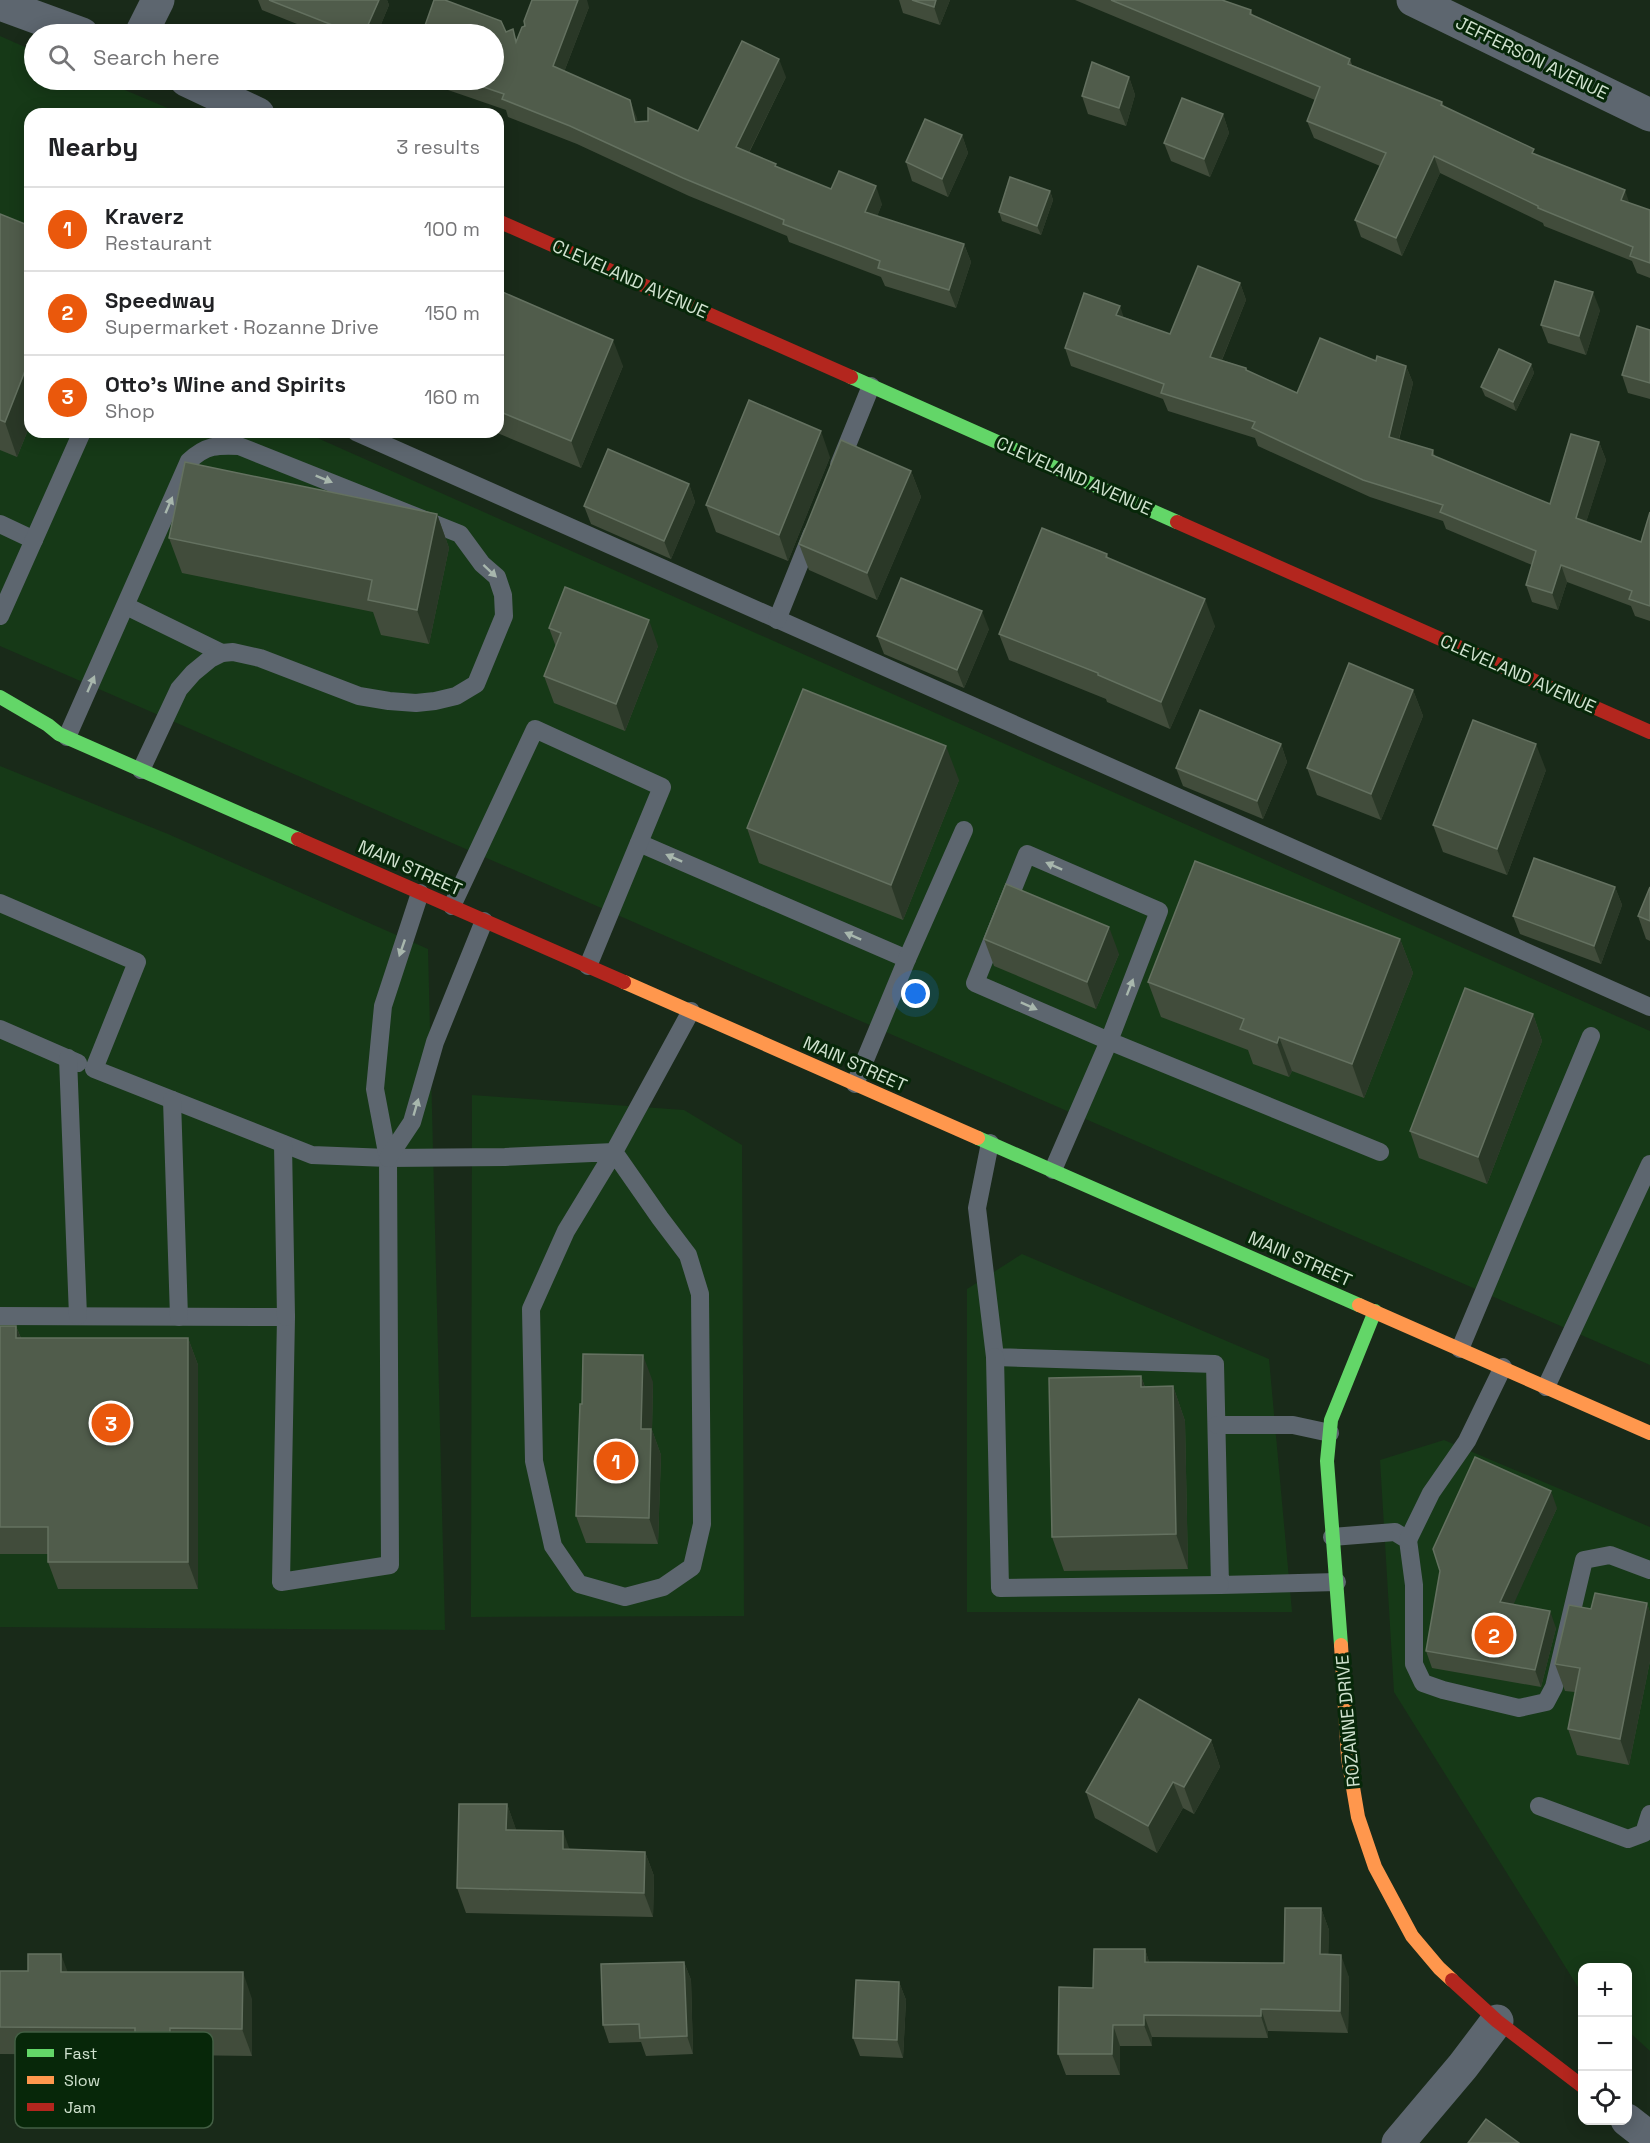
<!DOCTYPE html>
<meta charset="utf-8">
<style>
body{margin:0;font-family:"Space Grotesk",sans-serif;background:#f2f2f2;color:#202124}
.controls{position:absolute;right:18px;bottom:18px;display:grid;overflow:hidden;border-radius:12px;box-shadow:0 3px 15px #0003}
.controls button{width:54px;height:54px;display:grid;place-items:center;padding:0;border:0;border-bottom:2px solid #e0e0e0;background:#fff;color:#202124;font:30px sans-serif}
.you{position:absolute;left:916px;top:994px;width:21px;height:21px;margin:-15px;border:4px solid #fff;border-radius:50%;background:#1a73e8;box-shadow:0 0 0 9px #1a73e833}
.badge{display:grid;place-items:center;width:39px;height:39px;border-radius:50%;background:#ea580c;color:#fff;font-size:20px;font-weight:700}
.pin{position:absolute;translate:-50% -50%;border:3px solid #fff;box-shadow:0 2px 6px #0006}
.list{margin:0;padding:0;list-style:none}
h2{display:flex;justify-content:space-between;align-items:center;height:78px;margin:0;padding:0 24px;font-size:26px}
h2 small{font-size:20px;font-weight:400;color:#757577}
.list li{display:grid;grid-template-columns:39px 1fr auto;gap:18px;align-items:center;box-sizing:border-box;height:84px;padding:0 24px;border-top:2px solid #e0e0e0}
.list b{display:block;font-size:22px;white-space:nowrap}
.list p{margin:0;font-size:20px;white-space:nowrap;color:#757577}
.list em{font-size:20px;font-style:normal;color:#757577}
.icon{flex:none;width:33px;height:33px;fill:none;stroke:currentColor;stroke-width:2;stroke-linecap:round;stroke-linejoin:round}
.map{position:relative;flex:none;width:1650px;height:2143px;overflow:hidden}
.search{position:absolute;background:#fff;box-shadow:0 3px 15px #0003;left:24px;top:24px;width:480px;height:66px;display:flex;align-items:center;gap:15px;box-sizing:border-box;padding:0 21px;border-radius:33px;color:#757577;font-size:22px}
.panel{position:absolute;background:#fff;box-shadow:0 3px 15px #0003;left:24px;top:108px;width:480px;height:330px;border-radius:18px}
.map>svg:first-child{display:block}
</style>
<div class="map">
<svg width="1650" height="2143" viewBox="0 0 1650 2143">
<rect width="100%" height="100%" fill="#192a19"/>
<g fill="#163917">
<polygon points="0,36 34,51 34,80 101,80 182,114 30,114 30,432 304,432 1650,1031 1650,1365 0,646"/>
<polygon points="0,766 168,834 428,949 445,1630 0,1627"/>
<polygon points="472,1095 684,1110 742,1145 744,1616 471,1617"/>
<polygon points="1022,1254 1269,1359 1292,1612 967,1612 967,1289"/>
<polygon points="1444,1440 1650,1527 1650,2051 1628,2031 1628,1968 1582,1968 1582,1993 1581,1992 1394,1692 1380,1460"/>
</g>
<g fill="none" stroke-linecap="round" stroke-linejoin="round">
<g stroke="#5d666f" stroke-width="18">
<polyline points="356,432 1650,1007"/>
<polyline points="839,465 871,386"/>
<polyline points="0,524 34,540"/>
<polyline points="126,606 222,653"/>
<polyline points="0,616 82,432"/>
<polyline points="777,620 812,533"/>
<path d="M67,737L189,461C206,445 217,445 239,446L460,534L482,564L497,577L503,595L504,616L476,684L456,696L435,701L416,703L389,701L359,696L260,658L233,652L222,653L210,659L193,673L179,689L141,770"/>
<polyline points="639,843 907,959"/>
<polyline points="0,903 137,962 94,1069 312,1155 388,1158 390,1565 281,1582 286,1317 0,1316"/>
<polyline points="452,906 535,729 662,787 588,966"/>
<polyline points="0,1029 78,1063"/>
<polyline points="68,1058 78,1316"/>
<polyline points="855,1084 907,959 964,830"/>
<polyline points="172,1100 179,1317"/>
<polyline points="990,1143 977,1208 995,1357 1215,1364 1220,1585 1337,1582"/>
<polyline points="283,1144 286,1317"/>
<polyline points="388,1158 505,1157 614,1152 660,1218 688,1255 700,1294 702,1524 692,1567 663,1587 625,1597 579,1584 553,1546 534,1461 531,1309 566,1231 614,1152 691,1011"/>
<polyline points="388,1158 375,1089 383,1006 420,893"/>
<polyline points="388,1158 412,1122 435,1042 484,921"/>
<polyline points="1053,1170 1109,1041 1159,911 1027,854 975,983 1109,1041 1380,1152"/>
<polyline points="1460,1349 1591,1036"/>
<polyline points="995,1357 1000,1588 1220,1585"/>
<polyline points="1546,1387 1650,1164"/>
<polyline points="1217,1425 1293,1425 1330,1433"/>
<polyline points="1332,1537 1395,1532 1408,1540 1414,1585 1414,1664 1423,1683 1443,1690 1519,1708 1546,1702 1554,1687 1584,1560 1610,1555 1650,1570"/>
<polyline points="1408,1540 1431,1493 1467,1441 1503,1367"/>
<polyline points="1539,1806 1628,1839 1644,1833 1650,1814"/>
</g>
<g stroke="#5d666f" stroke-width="33">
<polyline points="1413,0 1650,115"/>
<polyline points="0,4 82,34"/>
<polyline points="141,34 158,0"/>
<polyline points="186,80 258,114"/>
<polyline points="1627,2120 1650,2138"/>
<polyline points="1398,2143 1463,2066 1497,2021"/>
</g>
<g stroke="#63d668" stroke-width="14">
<polyline points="851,377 1177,522"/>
<polyline points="0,697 48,725 59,734 298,839"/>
<polyline points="978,1138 1359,1305"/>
<polyline points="1341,1645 1327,1461 1331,1420 1375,1311"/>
</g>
<g stroke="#ff974d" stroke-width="14">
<polyline points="624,982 978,1138"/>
<polyline points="1359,1305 1650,1433"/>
<polyline points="1341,1645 1348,1758 1358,1817 1375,1867 1412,1936 1439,1968 1452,1980"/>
</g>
<g stroke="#b3261e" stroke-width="14">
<polyline points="498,221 851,377"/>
<polyline points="1177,522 1650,732"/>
<polyline points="298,839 624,982"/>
<polyline points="1452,1980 1497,2021 1582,2086"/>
</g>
</g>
<g fill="#414c3b">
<polygon points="258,0 387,0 389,5 377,34 322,34 262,10"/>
<polygon points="899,0 950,0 940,25 903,13"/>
<polygon points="1075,0 1222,0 1251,10 1253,16 1350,59 1352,65 1442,102 1444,106 1537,155 1629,203 1650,210 1650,278 1637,273 1632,261 1544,226 1543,223 1440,173 1402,256 1361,237 1355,220 1380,166 1314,138 1307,121 1315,100"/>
<polygon points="589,7 564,72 630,100 637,122 698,131 786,77 749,153 777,167 831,189 882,204 877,216 964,244 971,262 956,308 885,286 881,277 789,242 787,236 689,196 577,144 508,117 506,110 419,80 494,80 517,40"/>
<polygon points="1129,77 1135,95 1126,126 1088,114 1082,96"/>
<polygon points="1223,114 1229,133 1210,177 1171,161 1164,143"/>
<polygon points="962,135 968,153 948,197 912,181 906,162"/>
<polygon points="1050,191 1053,200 1041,235 1002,221 999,212"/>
<polygon points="0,214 30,226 30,425 17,457 0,450"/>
<polygon points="1240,283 1246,300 1222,360 1246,368 1248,371 1297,393 1376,361 1406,366 1413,383 1399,440 1433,450 1435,457 1550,504 1599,442 1606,460 1586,522 1641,542 1650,512 1650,621 1635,616 1631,606 1567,582 1558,610 1532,602 1526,585 1532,565 1446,529 1443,521 1370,497 1258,446 1255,438 1168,411 1163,399 1071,366 1065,348 1124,317 1170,334"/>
<polygon points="498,290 623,366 581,468 495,432 498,432"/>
<polygon points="1600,310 1586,355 1548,343 1541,325"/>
<polygon points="1650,330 1650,399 1628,393 1622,375"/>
<polygon points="1531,364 1534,373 1516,411 1485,396 1481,387"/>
<polygon points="830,457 788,561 716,532 706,505"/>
<polygon points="911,471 921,497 877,600 809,570 799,544"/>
<polygon points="689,484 695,502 671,559 591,524 584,506"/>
<polygon points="437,514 449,548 429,644 381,635 373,612 182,573 169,538"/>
<polygon points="1107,554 1109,559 1215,626 1170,729 1107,702 1106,699 1009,660 999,634"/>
<polygon points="549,628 658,646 625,731 554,703 544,676 556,647"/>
<polygon points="989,629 964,688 884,654 877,636"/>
<polygon points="1413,690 1423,716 1381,820 1317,795 1307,768"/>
<polygon points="1281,744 1287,762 1263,819 1183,786 1176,768"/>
<polygon points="1546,770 1507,875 1443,852 1433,825"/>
<polygon points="959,780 903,920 759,863 747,828"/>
<polygon points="1615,887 1622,905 1601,964 1520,934 1513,916"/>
<polygon points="1638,916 1650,921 1650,941 1646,939"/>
<polygon points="984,939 1119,954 1096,1009 994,966"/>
<polygon points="1400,939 1413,973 1364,1098 1292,1071 1289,1077 1253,1064 1248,1050 1161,1017 1148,982"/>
<polygon points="1533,1014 1542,1041 1487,1184 1419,1158 1410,1131"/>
<polygon points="0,1326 16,1326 21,1338 188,1338 198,1365 198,1589 58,1589 48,1562 48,1554 0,1554"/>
<polygon points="1141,1376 1145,1387 1173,1386 1185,1421 1188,1569 1064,1571 1052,1537"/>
<polygon points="653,1382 652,1430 661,1455 658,1544 586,1543 576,1516 582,1404"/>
<polygon points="1557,1508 1513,1604 1556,1628 1541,1687 1432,1668 1426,1651"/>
<polygon points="1647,1603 1650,1613 1650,1661 1629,1765 1577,1755 1568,1729 1575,1692 1565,1691 1555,1664 1591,1609"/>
<polygon points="1211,1740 1220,1767 1194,1814 1183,1808 1157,1853 1095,1818 1086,1792"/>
<polygon points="507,1804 516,1830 570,1849 645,1852 654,1876 653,1917 466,1913 457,1888"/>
<polygon points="1321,1908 1329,1930 1328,1955 1349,1977 1348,2033 1268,2031 1268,2038 1152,2037 1152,2046 1120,2046 1120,2075 1066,2075 1058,2054 1145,1949 1149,1962 1284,1963"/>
<polygon points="684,1962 691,1980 693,2054 646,2056 641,2042 609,2043 603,2025"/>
<polygon points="0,1971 68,1972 252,1999 252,2056 180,2055 180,2063 144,2063 141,2055 0,2054"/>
<polygon points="899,1982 906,2000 903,2058 860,2056 853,2038"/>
</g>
<g fill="#2a3827">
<polygon points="379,0 387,0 389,5 377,34 364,34"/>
<polygon points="578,0 587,0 589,7 559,85 553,66"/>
<polygon points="936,0 950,0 940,25 934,7"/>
<polygon points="779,59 786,77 742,166 736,147"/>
<polygon points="1129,77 1135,95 1126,126 1119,108"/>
<polygon points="630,100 637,118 641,141 635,122"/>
<polygon points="1223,114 1229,133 1210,177 1204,159"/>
<polygon points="962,135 968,153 948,197 942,179"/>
<polygon points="1434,156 1440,173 1402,256 1396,238"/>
<polygon points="876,186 882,204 872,230 865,212"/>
<polygon points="1625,190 1631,208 1621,200"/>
<polygon points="1050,191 1053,200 1041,235 1037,226"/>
<polygon points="964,244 971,262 956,308 949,290"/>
<polygon points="1240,283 1246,300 1216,374 1210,357"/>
<polygon points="1593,292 1600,310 1586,355 1579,336"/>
<polygon points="1120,306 1126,324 1116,315"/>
<polygon points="613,340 623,366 581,468 571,441"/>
<polygon points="30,358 30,425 17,457 5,422"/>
<polygon points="1531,364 1534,373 1516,411 1513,402"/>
<polygon points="1406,366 1413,383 1395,454 1389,437"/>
<polygon points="821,431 830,457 788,561 779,535"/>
<polygon points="1599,442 1606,460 1582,535 1576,518"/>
<polygon points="911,471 921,497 877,600 867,573"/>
<polygon points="689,484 695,502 671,559 664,541"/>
<polygon points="437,514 449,548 429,644 417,610"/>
<polygon points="1561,565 1567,582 1558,610 1552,593"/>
<polygon points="1205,599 1215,626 1170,729 1161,702"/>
<polygon points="982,611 989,629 964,688 957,670"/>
<polygon points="649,620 658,646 625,731 616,704"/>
<polygon points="1413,690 1423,716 1381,820 1371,794"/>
<polygon points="1281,744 1287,762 1263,819 1257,801"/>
<polygon points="1536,744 1546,770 1507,875 1497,849"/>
<polygon points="946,746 959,780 903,920 891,885"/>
<polygon points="1615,887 1622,905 1601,964 1594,946"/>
<polygon points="1109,927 1119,954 1096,1009 1087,982"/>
<polygon points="1400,939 1413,973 1364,1098 1352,1064"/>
<polygon points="1533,1014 1542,1041 1487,1184 1478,1157"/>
<polygon points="1279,1037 1292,1071 1289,1077 1277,1043"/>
<polygon points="16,1326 26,1352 16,1338"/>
<polygon points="188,1338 198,1365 198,1589 188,1562"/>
<polygon points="643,1355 653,1382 652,1430 661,1455 658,1544 649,1518 641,1429"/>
<polygon points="1141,1376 1153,1411 1141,1387"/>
<polygon points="1173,1386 1185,1421 1188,1569 1176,1534"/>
<polygon points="1551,1491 1557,1508 1507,1619 1500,1602"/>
<polygon points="1647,1603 1650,1613 1650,1661 1629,1765 1620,1739"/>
<polygon points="1550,1611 1556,1628 1541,1687 1535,1670"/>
<polygon points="1211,1740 1220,1767 1194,1814 1184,1787"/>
<polygon points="1173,1782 1183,1808 1157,1853 1148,1826"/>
<polygon points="507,1804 516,1829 515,1854 506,1830"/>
<polygon points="563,1831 572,1856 563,1849"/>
<polygon points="645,1852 654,1876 653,1917 644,1893"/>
<polygon points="1321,1908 1329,1930 1328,1976 1320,1954"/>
<polygon points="1145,1949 1152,1971 1145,1962"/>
<polygon points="61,1954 71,1981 61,1972"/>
<polygon points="1341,1955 1349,1977 1348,2033 1340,2011"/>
<polygon points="684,1962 691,1980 693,2054 687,2036"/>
<polygon points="243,1972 252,1999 252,2056 242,2029"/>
<polygon points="899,1982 906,2000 903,2058 897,2040"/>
<polygon points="1261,2009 1268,2031 1268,2038 1261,2016"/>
<polygon points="1144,2015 1152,2037 1152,2046 1144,2025"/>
<polygon points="1113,2025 1120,2046 1120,2075 1112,2054"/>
<polygon points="170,2028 180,2055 180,2063 170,2037"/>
</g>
<g fill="#505c4b" stroke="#647160" stroke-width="1.5">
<polygon points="269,0 379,0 364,34 355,34"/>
<polygon points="434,0 445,0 501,21 506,32 513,29 516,42 522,27 525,26 524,21 532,0 578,0 553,66 630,100 635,122 648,121 648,108 698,131 742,41 779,59 736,147 776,164 775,166 831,189 839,171 876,186 865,212 964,244 949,290 878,268 880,261 783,224 784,220 683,178 570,126 502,99 504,94 463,80 494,80 494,34 422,34"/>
<polygon points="912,0 936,0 934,7"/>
<polygon points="1111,0 1222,0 1251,10 1250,14 1350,59 1348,64 1442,102 1441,105 1534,149 1532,153 1625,190 1621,200 1650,210 1650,263 1630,256 1633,247 1538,208 1538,206 1434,156 1396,238 1355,220 1386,153 1307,121 1320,87"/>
<polygon points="1092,62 1129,77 1119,108 1082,96"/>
<polygon points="1182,98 1223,114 1204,159 1164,143"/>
<polygon points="925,119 962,135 942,179 906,162"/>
<polygon points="1010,177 1050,191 1037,226 999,212"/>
<polygon points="0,214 30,226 30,358 5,422 0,420"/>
<polygon points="1198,266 1240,283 1210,357 1246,368 1246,370 1297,393 1320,338 1376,361 1377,356 1406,366 1389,437 1433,450 1432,455 1550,504 1571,434 1599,442 1576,518 1641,542 1650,512 1650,606 1629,599 1632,591 1561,565 1552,593 1526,585 1536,551 1440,512 1443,505 1363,480 1252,428 1255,422 1161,393 1164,384 1065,348 1084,293 1120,306 1116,315 1170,334"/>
<polygon points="1555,281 1593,292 1579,336 1541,325"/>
<polygon points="498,290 613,340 571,441 498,411"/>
<polygon points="1637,326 1650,330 1650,383 1622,375"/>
<polygon points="1499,349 1531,364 1513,402 1481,387"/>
<polygon points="749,400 821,431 779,535 706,505"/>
<polygon points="841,440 911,471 867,573 799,544"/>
<polygon points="608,449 689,484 664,541 584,506"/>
<polygon points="185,462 437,514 417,610 368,600 372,580 169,538"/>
<polygon points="1042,528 1107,554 1106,557 1205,599 1161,702 1098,675 1098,673 999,634"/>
<polygon points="901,578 982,611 957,670 877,636"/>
<polygon points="565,587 649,620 616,704 544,676 561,633 549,628"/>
<polygon points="1349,663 1413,690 1371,794 1307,768"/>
<polygon points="803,689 946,746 891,885 747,828"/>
<polygon points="1200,710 1281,744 1257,801 1176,768"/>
<polygon points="1473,720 1536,744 1497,849 1433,825"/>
<polygon points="1534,858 1615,887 1594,946 1513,916"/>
<polygon points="1195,861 1400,939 1352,1064 1279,1037 1277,1043 1240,1029 1244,1019 1148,982"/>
<polygon points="1006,884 1109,927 1087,982 984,939"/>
<polygon points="1650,887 1650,921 1638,916"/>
<polygon points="1465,988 1533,1014 1478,1157 1410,1131"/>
<polygon points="0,1326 16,1326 16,1338 188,1338 188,1562 48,1562 48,1527 0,1527"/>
<polygon points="583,1354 643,1355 641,1429 651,1429 649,1518 576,1516 580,1404 582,1404"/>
<polygon points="1141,1376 1141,1387 1173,1386 1176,1534 1052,1537 1049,1378"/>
<polygon points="1475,1457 1551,1491 1500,1602 1550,1611 1535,1670 1426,1651 1440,1571 1433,1549"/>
<polygon points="1595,1593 1647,1603 1620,1739 1568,1729 1580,1668 1555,1664 1569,1605 1591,1609"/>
<polygon points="1139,1699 1211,1740 1184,1787 1173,1782 1148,1826 1086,1792"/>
<polygon points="459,1804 507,1804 506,1830 563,1831 563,1849 645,1852 644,1893 457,1888"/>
<polygon points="1285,1908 1321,1908 1320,1954 1341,1955 1340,2011 1261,2009 1261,2016 1144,2015 1144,2025 1113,2025 1112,2054 1058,2054 1059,1987 1093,1988 1094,1949 1145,1949 1145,1962 1284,1963"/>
<polygon points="28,1954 61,1954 61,1972 243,1972 242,2029 170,2028 170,2037 135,2036 135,2028 0,2027 0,1971 28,1971"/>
<polygon points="684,1962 687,2036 640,2038 639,2024 603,2025 601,1964"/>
<polygon points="856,1980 899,1982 897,2040 853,2038"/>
<polygon points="1486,2119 1519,2143 1468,2143"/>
</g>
<defs><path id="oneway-solid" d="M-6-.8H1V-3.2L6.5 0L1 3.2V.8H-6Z" transform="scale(1.5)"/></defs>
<g fill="#a8b7ad">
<use href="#oneway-solid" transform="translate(324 479) rotate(22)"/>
<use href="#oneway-solid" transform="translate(169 505) rotate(-67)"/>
<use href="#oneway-solid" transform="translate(490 571) rotate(43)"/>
<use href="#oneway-solid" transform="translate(91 684) rotate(-66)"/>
<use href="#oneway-solid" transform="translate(674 858) rotate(-156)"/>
<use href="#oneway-solid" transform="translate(1054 866) rotate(-156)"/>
<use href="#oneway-solid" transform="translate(853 936) rotate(-156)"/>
<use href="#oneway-solid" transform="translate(402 948) rotate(109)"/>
<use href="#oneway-solid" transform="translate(1130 987) rotate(-69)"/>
<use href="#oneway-solid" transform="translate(1029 1006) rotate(24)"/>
<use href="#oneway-solid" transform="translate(416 1107) rotate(-74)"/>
</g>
<g text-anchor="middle" stroke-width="6" stroke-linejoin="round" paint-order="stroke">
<g font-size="18" fill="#d0e2cf" stroke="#072709">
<text transform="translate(1532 58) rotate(26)" y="6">JEFFERSON AVENUE</text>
<text transform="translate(630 279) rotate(24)" y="6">CLEVELAND AVENUE</text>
<text transform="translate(1074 476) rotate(24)" y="6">CLEVELAND AVENUE</text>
<text transform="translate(1518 674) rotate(24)" y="6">CLEVELAND AVENUE</text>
<text transform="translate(410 868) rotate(24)" y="6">MAIN STREET</text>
<text transform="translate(855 1064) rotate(24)" y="6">MAIN STREET</text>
<text transform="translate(1300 1259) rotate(24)" y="6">MAIN STREET</text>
<text transform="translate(1348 1721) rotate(-95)" y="6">ROZANNE DRIVE</text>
</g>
</g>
<rect x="15" y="2032" width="198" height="96" rx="9" fill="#072709" stroke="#435f44" stroke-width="1.5"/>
<rect x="27" y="2049" width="27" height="8" fill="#63d668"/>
<rect x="27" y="2076" width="27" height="8" fill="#ff974d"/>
<rect x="27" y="2103" width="27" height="8" fill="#b3261e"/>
<g font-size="16" fill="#d0e2cf">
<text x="64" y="2059">Fast</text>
<text x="64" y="2086">Slow</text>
<text x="64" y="2113">Jam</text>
</g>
</svg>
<div class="controls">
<button>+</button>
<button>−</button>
<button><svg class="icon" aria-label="locate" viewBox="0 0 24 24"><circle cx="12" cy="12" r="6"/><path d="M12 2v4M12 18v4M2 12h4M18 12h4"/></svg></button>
</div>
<div class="you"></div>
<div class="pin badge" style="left:616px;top:1461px">1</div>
<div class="pin badge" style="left:1494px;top:1635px">2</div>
<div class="pin badge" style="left:111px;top:1423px">3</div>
<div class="search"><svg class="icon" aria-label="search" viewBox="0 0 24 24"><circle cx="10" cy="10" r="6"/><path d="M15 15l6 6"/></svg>Search here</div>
<section class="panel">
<h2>Nearby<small>3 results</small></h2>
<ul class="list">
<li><span class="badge">1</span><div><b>Kraverz</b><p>Restaurant</p></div><em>100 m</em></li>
<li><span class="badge">2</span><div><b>Speedway</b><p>Supermarket · Rozanne Drive</p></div><em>150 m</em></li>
<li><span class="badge">3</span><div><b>Otto's Wine and Spirits</b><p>Shop</p></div><em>160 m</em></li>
</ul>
</section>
</div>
